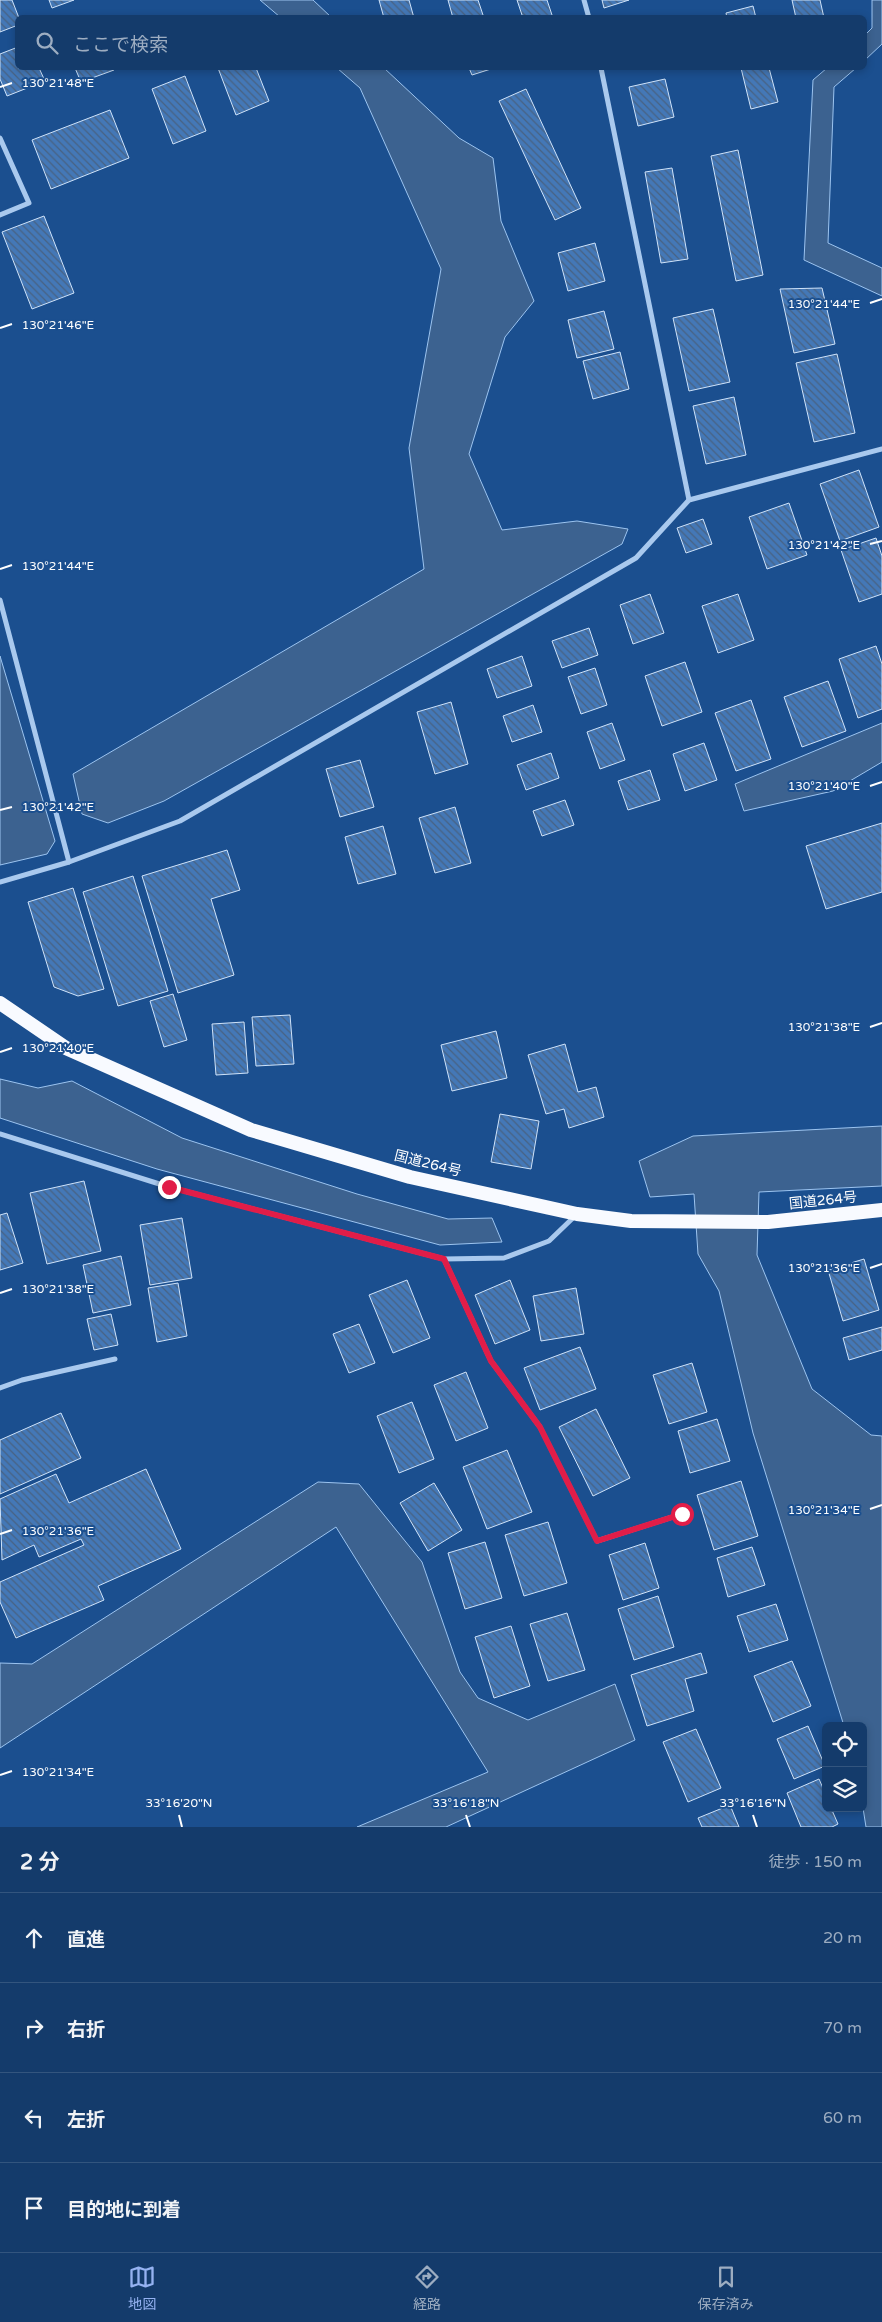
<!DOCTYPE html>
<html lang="ja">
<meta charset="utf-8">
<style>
body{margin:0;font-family:"Varela Round","Noto Sans JP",sans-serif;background:#214673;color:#f1f3f6}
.controls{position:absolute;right:15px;bottom:15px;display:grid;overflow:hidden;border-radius:8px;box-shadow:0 2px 8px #0003}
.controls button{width:45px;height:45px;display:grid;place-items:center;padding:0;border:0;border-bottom:1px solid #33557e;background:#143b6b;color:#f1f3f6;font:25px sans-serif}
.stop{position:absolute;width:15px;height:15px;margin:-11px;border:4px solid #e11d48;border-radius:50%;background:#fff}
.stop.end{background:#e11d48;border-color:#fff;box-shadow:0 1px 5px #0008}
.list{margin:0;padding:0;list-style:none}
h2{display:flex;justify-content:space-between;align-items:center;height:65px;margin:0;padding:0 20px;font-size:21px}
h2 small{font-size:16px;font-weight:400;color:#9dadc1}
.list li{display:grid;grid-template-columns:32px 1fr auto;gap:15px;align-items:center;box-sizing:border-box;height:90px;padding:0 20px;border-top:1px solid #33557e}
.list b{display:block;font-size:19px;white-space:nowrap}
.list em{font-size:16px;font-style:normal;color:#9dadc1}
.icon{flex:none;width:28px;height:28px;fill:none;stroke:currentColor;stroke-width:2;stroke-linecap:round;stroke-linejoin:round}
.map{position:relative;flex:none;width:882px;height:1827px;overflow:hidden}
.search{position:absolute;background:#143b6b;box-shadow:0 2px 8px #0003;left:15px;right:15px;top:15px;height:55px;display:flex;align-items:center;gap:12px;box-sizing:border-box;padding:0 18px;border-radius:8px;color:#9dadc1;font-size:19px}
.sheet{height:425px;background:#143b6b}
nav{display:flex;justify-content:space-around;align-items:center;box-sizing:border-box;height:70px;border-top:1px solid #33557e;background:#143b6b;font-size:14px;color:#9dadc1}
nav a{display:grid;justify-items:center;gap:2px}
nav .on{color:#95b2f1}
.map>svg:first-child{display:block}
</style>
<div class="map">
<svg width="882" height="1827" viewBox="0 0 882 1827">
<defs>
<pattern id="building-back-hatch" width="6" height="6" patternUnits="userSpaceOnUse" patternTransform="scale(1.25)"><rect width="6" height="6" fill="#4478b7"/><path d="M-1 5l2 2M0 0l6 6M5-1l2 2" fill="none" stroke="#486282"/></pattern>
</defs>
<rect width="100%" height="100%" fill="#1b4f8f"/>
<g fill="#3c6290" stroke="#9cc4f0">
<polygon points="260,0 313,0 331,17 280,17"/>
<polygon points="872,0 882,0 882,44 865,60 865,35 872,28"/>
<polygon points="337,68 384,68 459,138 493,158 501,221 534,301 505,337 469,454 502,530 577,521 628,529 622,544 164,801 108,823 82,814 73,774 424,569 409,448 441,269 360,88"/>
<polygon points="827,68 856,68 834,87 828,243 882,268 882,296 804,260 813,80"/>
<polygon points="0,656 55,841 47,854 0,865"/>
<polygon points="882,723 882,762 833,791 744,811 735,784"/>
<polygon points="0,1079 38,1088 72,1081 182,1138 357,1194 448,1219 492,1218 502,1242 440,1245 157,1169 0,1118"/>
<polygon points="882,1126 882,1186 759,1192 757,1255 812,1389 871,1435 882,1436 882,1827 866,1827 863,1808 863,1726 844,1726 753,1433 719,1291 698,1254 694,1194 650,1197 639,1161 693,1136"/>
<polygon points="318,1482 359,1484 422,1562 460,1672 478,1698 528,1720 615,1684 635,1740 446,1827 357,1827 488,1772 336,1527 0,1748 0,1663 32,1664"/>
</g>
<g fill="url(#building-back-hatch)" stroke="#cfe3fa">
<polygon points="0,0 12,0 19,18 18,25 0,32"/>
<polygon points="49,0 74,0 52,8"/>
<polygon points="379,0 409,0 414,18 384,18"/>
<polygon points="448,0 478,0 484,18 453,18"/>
<polygon points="517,0 547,0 553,18 523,18"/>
<polygon points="602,0 629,0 604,8"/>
<polygon points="792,0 820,0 824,18 796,18"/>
<polygon points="753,6 756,18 727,18 726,13"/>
<polygon points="18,47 18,68 39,68 45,81 7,96 0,79 0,54"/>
<polygon points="75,68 113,68 114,70 81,82"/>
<polygon points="218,68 256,68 269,101 236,115"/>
<polygon points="469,68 494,68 472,75"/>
<polygon points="741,68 769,68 778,102 751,109"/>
<polygon points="185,76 206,131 173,144 152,89"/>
<polygon points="665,79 674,117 638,126 629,87"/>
<polygon points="526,89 581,208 555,220 499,101"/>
<polygon points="110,110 129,158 51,189 32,140"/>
<polygon points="738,150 763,275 736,281 711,156"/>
<polygon points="672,168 688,259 661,263 645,172"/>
<polygon points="44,216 74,293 32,309 2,232"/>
<polygon points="595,243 605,281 568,291 558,253"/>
<polygon points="822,288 835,344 794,353 780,289"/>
<polygon points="713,309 730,382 689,391 673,318"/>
<polygon points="604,311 614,349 577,358 568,320"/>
<polygon points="620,352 629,389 593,399 583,361"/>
<polygon points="837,354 855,433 814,442 796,363"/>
<polygon points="734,397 746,455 706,464 693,406"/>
<polygon points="859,470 879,527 840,541 820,484"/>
<polygon points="789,503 807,555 767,569 749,517"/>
<polygon points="703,519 712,544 686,553 677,528"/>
<polygon points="876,538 882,556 882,594 859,602 841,550"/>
<polygon points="650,594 664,633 633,644 620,605"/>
<polygon points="738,594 754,640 718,653 702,606"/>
<polygon points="589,628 598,655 562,668 552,641"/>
<polygon points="876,646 882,664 882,709 858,718 839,659"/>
<polygon points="522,656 532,686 497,698 487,669"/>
<polygon points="685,662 702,712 662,726 645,676"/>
<polygon points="595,668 607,705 581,714 568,677"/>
<polygon points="828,681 846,731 802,747 784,697"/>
<polygon points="751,700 771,759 736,771 715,713"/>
<polygon points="451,702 468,764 435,774 417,712"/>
<polygon points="533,705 542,732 512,742 503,716"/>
<polygon points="612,723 625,760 600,769 587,732"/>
<polygon points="704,743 717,780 685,791 673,754"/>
<polygon points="551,753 559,778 526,790 517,765"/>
<polygon points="360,760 374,807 340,817 326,769"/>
<polygon points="650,770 660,800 628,810 618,781"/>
<polygon points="565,800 574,825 542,836 533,811"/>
<polygon points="455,807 471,863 435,873 419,818"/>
<polygon points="882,823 882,892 826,909 806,846"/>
<polygon points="383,826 396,874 358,884 345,837"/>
<polygon points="227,850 240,890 211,899 234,975 178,993 142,876"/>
<polygon points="133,876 168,991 118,1006 83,892"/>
<polygon points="73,888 104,989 78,996 54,987 28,902"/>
<polygon points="173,994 187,1040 164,1047 150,1001"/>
<polygon points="290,1015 294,1064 256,1066 252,1017"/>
<polygon points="244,1022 248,1073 216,1075 212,1024"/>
<polygon points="496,1031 507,1078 452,1091 441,1045"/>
<polygon points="565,1044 578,1092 596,1087 604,1117 569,1128 564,1109 546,1114 528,1055"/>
<polygon points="500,1114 539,1121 531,1169 491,1162"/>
<polygon points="84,1181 101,1251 47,1264 30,1193"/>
<polygon points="7,1213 23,1263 0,1270 0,1215"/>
<polygon points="182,1218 192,1278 150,1285 140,1225"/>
<polygon points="121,1256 131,1305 93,1313 83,1265"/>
<polygon points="864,1259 879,1310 843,1321 828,1270"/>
<polygon points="407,1280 430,1338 393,1353 369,1295"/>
<polygon points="510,1280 530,1330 495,1344 475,1295"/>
<polygon points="178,1283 187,1336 157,1342 148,1288"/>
<polygon points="576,1288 584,1334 541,1341 533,1296"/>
<polygon points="111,1314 118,1345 94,1350 87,1319"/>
<polygon points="359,1324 375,1363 349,1373 333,1334"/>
<polygon points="882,1327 882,1350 849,1360 843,1338"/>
<polygon points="580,1347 596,1389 540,1410 524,1368"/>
<polygon points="692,1363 707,1412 669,1424 653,1375"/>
<polygon points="466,1372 488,1428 456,1441 434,1385"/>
<polygon points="412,1402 434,1459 399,1473 377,1416"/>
<polygon points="596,1409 630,1478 593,1496 559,1427"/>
<polygon points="61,1413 81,1458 0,1494 0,1440"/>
<polygon points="717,1419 730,1461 690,1473 678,1431"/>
<polygon points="507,1450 532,1512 487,1529 463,1467"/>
<polygon points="146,1469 181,1549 98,1586 104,1600 16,1638 0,1602 0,1582 84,1545 81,1539 39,1557 34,1545 2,1560 0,1499 56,1474 69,1503"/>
<polygon points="741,1481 758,1536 714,1550 697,1495"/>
<polygon points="434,1483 462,1530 428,1551 400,1503"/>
<polygon points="548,1522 567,1583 524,1596 505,1535"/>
<polygon points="485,1542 502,1598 465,1609 448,1553"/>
<polygon points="645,1543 659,1588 623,1600 609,1555"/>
<polygon points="752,1547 765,1585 728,1597 717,1558"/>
<polygon points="658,1596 674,1647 634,1660 618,1609"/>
<polygon points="776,1604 788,1640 749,1652 737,1616"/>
<polygon points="567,1613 585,1670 548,1681 530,1624"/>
<polygon points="511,1626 530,1686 494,1698 475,1637"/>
<polygon points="701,1653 707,1673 685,1679 694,1711 647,1726 631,1675"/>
<polygon points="792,1661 811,1706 773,1722 754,1676"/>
<polygon points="808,1726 825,1766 794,1779 777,1739"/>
<polygon points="696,1729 721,1788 688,1802 663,1742"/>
<polygon points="819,1779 826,1795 826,1808 831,1808 838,1824 832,1827 801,1827 787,1793"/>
<polygon points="730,1805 739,1827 702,1827 698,1818"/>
</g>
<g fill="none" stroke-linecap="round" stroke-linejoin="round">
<g stroke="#a9c9ee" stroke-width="5">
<polyline points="584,0 589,18"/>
<polyline points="601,68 689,500"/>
<polyline points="0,138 29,203 0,215"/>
<polyline points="0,600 69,862"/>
<polyline points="0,882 69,862 180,821 636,558 689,500 882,449"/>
<polyline points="0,1134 169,1187 444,1259 504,1258 549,1241 576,1215"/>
<polyline points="444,1259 491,1361 540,1427 597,1541 682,1514"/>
<polyline points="0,1388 22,1380 115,1359"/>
</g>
<polyline stroke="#f8faff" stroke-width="14" points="0,1003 66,1048 251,1130 410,1177 577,1214 631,1221 768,1222 882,1210"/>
</g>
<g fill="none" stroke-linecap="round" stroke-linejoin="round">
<polyline stroke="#e11d48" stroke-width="6" points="169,1187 444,1259 491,1361 540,1427 597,1541 682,1514"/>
</g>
<path fill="none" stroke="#fff" stroke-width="2" d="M0,87L12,83M870,303L882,299M0,328L12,324M870,544L882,541M0,569L12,565M870,786L882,782M0,810L12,807M870,1027L882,1023M0,1052L12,1048M870,1268L882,1264M0,1293L12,1289M870,1509L882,1505M0,1534L12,1530M0,1775L12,1771M179,1815L182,1827M466,1815L470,1827M753,1815L757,1827"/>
<g text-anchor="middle" stroke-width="4" stroke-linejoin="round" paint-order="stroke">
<g font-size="14" fill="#fff" stroke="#1b4f8f">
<text transform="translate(428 1163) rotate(14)" y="5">国道264号</text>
<text transform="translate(823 1200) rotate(-6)" y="5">国道264号</text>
</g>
</g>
<g font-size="12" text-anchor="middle" fill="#fff" stroke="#1b4f8f" stroke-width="4" stroke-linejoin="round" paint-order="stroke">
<text x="58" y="87">130°21'48"E</text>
<text x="824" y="308">130°21'44"E</text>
<text x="58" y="329">130°21'46"E</text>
<text x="824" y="549">130°21'42"E</text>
<text x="58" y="570">130°21'44"E</text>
<text x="824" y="790">130°21'40"E</text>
<text x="58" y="811">130°21'42"E</text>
<text x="824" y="1031">130°21'38"E</text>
<text x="58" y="1052">130°21'40"E</text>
<text x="824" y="1272">130°21'36"E</text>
<text x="58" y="1293">130°21'38"E</text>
<text x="824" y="1514">130°21'34"E</text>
<text x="58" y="1535">130°21'36"E</text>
<text x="58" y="1776">130°21'34"E</text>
<text x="179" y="1807">33°16'20"N</text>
<text x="466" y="1807">33°16'18"N</text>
<text x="753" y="1807">33°16'16"N</text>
</g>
</svg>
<div class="controls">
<button><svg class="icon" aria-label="locate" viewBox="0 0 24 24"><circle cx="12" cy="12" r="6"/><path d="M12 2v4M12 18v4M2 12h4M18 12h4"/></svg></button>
<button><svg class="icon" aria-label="layers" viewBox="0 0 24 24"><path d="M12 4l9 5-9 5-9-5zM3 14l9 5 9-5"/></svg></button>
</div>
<div class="stop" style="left:682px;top:1514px"></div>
<div class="stop end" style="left:169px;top:1187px"></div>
<div class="search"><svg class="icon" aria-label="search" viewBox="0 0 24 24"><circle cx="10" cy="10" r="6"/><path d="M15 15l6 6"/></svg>ここで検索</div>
</div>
<section class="sheet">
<h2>2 分<small>徒歩 · 150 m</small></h2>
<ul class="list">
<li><svg class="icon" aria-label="ahead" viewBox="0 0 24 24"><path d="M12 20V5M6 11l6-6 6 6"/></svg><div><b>直進</b></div><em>20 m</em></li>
<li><svg class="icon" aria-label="right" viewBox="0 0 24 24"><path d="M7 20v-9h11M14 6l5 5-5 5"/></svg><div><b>右折</b></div><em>70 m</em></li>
<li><svg class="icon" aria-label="left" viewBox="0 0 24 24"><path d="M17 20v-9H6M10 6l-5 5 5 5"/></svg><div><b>左折</b></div><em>60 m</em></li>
<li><svg class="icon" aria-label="arrive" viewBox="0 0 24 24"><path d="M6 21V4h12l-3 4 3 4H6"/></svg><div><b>目的地に到着</b></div></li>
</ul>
</section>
<nav>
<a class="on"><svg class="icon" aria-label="map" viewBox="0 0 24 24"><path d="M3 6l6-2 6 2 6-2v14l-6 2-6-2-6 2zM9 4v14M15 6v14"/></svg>地図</a>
<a><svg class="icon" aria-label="directions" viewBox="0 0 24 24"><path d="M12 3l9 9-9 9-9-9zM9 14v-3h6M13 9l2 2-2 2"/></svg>経路</a>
<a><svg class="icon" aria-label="saved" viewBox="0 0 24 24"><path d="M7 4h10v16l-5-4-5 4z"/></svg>保存済み</a>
</nav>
